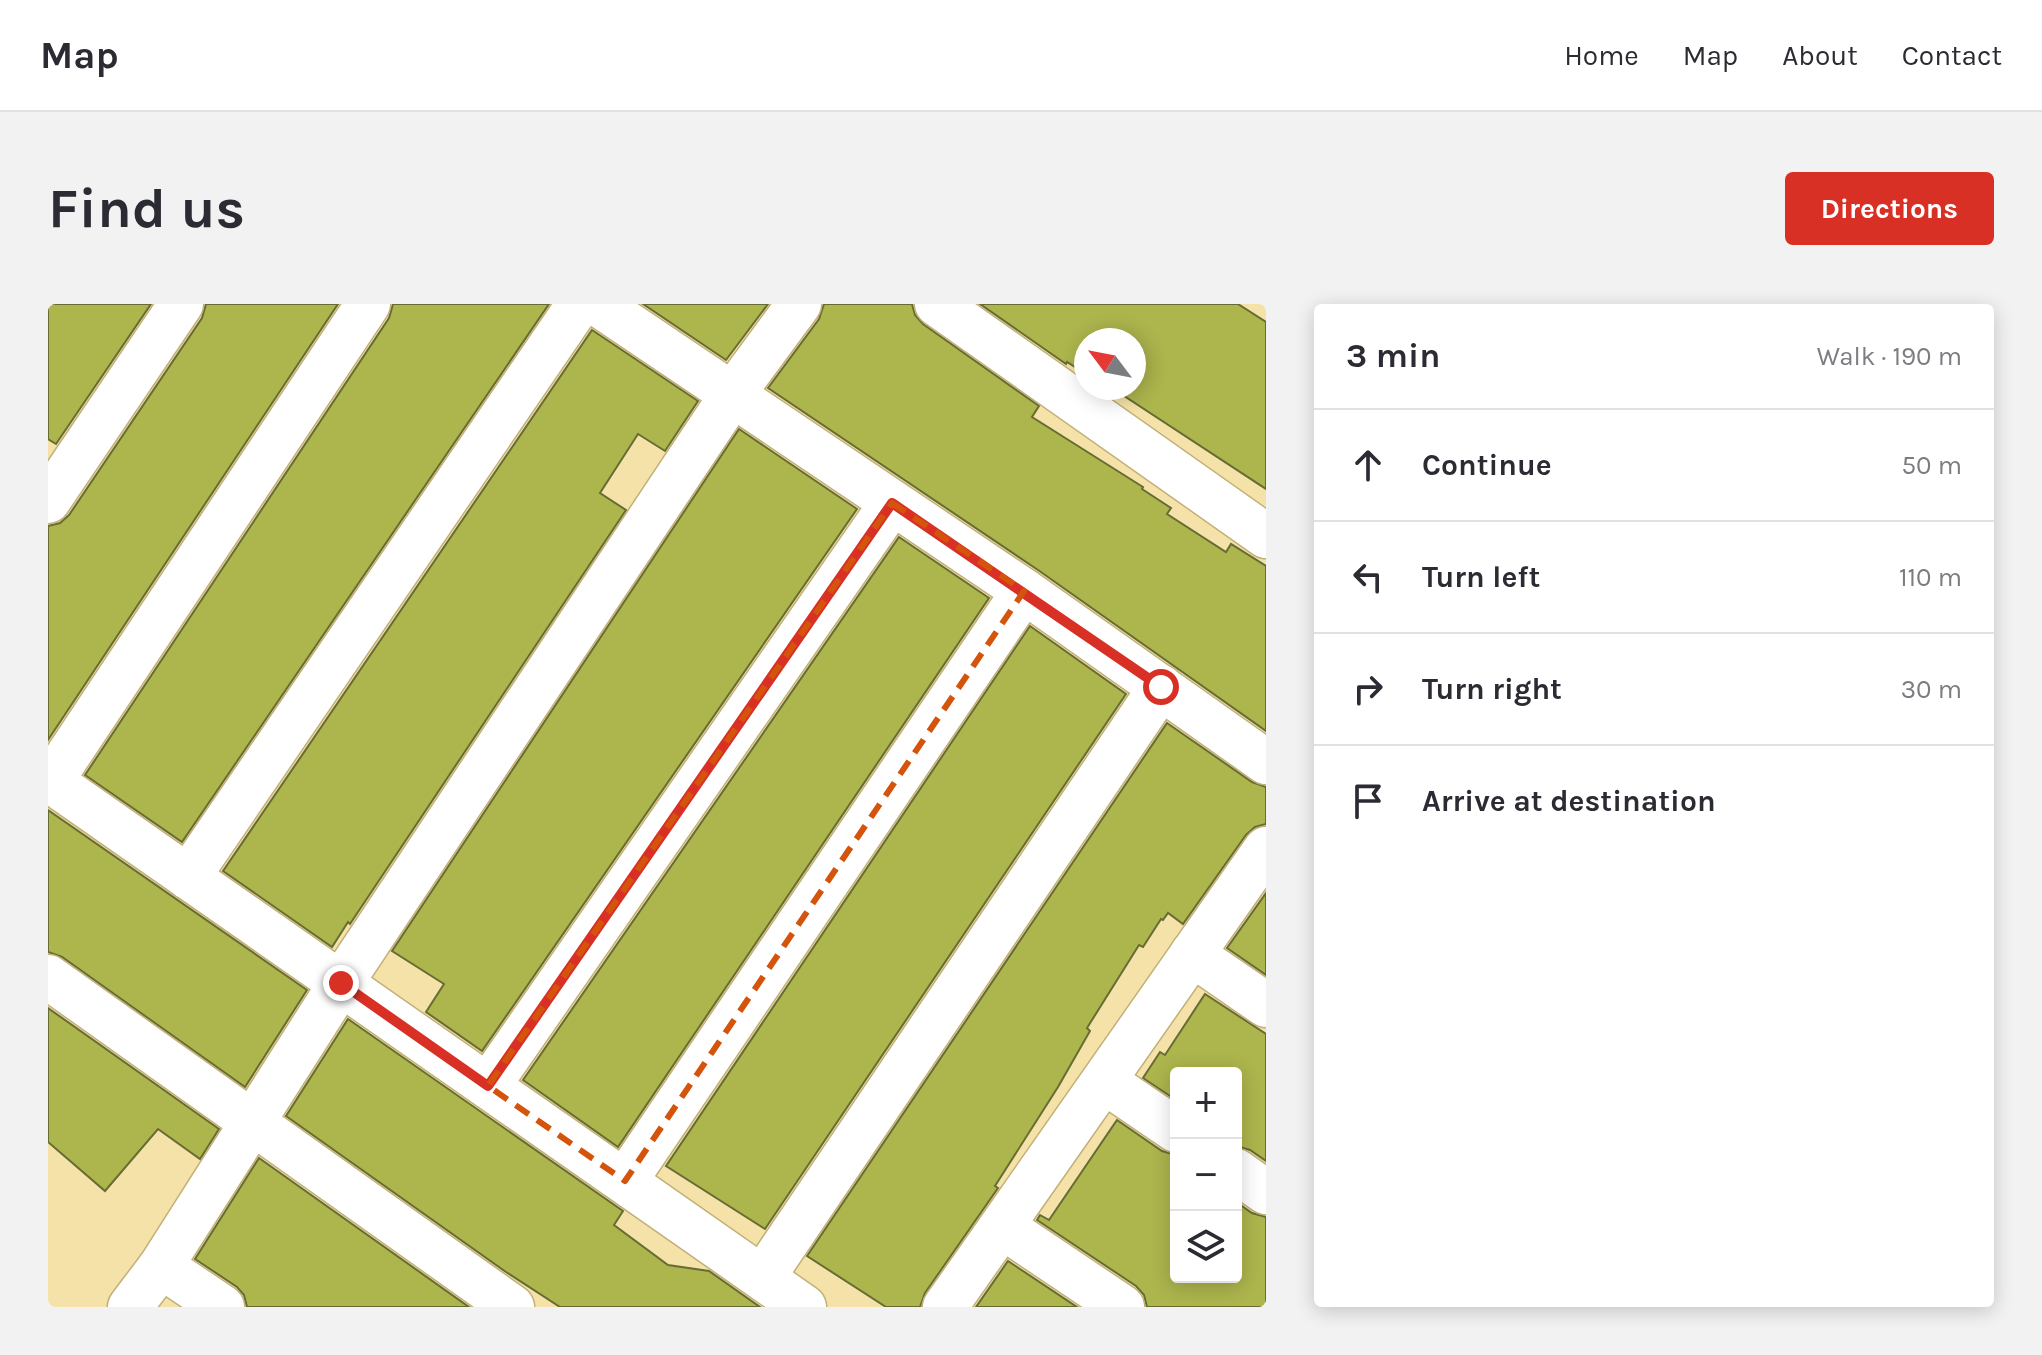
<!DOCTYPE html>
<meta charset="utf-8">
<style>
body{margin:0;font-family:Karla,sans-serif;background:#f2f2f3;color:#2b2b33}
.controls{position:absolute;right:24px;bottom:24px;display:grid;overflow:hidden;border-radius:8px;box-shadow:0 4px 20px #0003}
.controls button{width:72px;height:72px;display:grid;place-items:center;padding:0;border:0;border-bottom:2px solid #e1e1e2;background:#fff;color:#2b2b33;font:40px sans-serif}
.compass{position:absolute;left:1026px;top:24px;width:72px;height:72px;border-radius:50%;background:#fff;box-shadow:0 4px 20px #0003;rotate:302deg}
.stop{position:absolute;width:24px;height:24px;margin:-18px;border:6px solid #d93025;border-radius:50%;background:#fff}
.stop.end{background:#d93025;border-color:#fff;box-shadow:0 2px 8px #0008}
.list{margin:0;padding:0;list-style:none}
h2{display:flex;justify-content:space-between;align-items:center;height:104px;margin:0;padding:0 32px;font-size:34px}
h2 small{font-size:26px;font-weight:400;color:#7c7c81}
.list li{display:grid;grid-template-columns:52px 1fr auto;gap:24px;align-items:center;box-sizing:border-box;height:112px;padding:0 32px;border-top:2px solid #e1e1e2}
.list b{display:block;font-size:30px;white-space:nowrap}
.list em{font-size:26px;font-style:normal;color:#7c7c81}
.icon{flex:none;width:44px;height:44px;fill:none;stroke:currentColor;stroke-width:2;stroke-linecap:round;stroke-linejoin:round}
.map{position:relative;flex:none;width:1218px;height:1003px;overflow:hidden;border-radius:8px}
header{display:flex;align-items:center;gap:48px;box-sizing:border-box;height:112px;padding:0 40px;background:#fff;border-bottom:2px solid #e1e1e2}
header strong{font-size:38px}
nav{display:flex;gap:44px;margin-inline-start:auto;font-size:28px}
.intro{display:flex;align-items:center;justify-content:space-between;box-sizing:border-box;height:192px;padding:0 48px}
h1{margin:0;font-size:56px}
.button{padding:20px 36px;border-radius:8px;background:#d93025;color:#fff;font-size:28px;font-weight:700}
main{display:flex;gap:48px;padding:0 48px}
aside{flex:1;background:#fff;border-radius:8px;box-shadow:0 4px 20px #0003}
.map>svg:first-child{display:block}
</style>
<header>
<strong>Map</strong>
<nav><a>Home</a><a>Map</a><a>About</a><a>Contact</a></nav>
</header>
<div class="intro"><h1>Find us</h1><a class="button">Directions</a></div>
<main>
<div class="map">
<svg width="1218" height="1003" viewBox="0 0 1218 1003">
<rect width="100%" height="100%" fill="#f4e2a8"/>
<g fill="#adb54d" stroke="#676b34" stroke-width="2">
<polygon points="0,0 103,0 8,140 0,135"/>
<polygon points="158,0 290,0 0,436 0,222 12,219 21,211 154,14"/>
<polygon points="345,0 501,0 134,538 37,471 341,14"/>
<polygon points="595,0 720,0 678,56"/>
<polygon points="776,0 864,0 867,11 875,20 991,102 984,113 1095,183 1094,185 1123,204 1119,210 1178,248 1183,240 1218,262 1218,427 990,266 720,84 771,15"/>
<polygon points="932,0 1190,0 1218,18 1218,185 1064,84 1086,84 1086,36 1038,36 1038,70 1019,58 1018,60"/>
<polygon points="544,26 650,97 617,147 590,130 552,189 578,206 302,620 300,618 284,643 175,567"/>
<polygon points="691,125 809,205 434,747 378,708 396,680 344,647"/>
<polygon points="851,233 941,294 570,843 475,776"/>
<polygon points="982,322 1078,390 717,925 618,862"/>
<polygon points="1119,419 1204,478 1218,483 1218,520 1207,523 1198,531 1135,620 1120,609 1115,616 1113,615 1095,643 1091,641 1039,724 1042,727 1010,783 947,882 950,884 877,989 872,1003 838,1003 759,952"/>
<polygon points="0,506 259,686 197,783 14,653 0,648"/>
<polygon points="1218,589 1218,671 1179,644"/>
<polygon points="1157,690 1218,730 1218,857 1202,846 1188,842 1188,769 1128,769 1128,796 1095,774 1112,748 1117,751"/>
<polygon points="0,704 171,825 152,855 110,825 57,887 0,838"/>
<polygon points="300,715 575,907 566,921 620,961 661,967 712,1003 512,1003 458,968 238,812"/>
<polygon points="1069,816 1114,847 1128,851 1128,973 1188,973 1188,898 1204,909 1218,913 1218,1003 1099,1003 1096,991 1088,982 989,916 992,911 1001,916"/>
<polygon points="211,854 421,1003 199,1003 196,991 189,983 147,955"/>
<polygon points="960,957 1029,1003 928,1003"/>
</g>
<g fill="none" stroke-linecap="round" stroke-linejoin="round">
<defs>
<g id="minor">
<polyline points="550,0 976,287 1218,458"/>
<polyline points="889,0 1218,232"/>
<polyline points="0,197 133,0"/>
<polyline points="0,475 756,1003"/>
<polyline points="3,477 320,0"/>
<polyline points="140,573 531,0"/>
<polyline points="1144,650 1218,701"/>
<polyline points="0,673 464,1003"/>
<polyline points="1056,777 1128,826"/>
<polyline points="440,782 844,199"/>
<polyline points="1188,867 1218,888"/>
<polyline points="577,877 976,287"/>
<polyline points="955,923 1074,1003"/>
<polyline points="113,962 174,1003"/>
<polyline points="715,973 1113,383"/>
<polyline points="82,1003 113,962 293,679 684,91 751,0"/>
<polyline points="897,1003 1218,545"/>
</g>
</defs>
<use href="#minor" stroke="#c2b078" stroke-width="47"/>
<use href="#minor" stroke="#fff" stroke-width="44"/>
</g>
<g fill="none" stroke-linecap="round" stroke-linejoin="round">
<polyline stroke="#d93025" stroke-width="10" points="293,679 440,782 844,199 1113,383"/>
</g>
<path fill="none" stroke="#d5540c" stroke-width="6" stroke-dasharray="16 10" stroke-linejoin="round" d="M844,199L976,287L577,877L440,782Z"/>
</svg>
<div class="controls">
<button>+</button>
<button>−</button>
<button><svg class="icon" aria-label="layers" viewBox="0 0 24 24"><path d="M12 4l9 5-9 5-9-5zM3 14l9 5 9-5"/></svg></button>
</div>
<svg class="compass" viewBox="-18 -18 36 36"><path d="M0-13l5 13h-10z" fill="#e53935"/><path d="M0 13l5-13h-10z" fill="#7c7c81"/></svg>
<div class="stop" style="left:1113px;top:383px"></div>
<div class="stop end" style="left:293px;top:679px"></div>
</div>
<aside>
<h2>3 min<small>Walk · 190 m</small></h2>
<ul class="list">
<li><svg class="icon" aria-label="ahead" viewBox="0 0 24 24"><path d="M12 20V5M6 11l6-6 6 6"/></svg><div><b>Continue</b></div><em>50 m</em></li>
<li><svg class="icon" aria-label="left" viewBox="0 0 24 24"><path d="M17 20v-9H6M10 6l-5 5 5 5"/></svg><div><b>Turn left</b></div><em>110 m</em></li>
<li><svg class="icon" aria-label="right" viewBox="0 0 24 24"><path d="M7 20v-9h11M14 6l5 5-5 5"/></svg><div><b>Turn right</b></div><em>30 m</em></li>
<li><svg class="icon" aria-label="arrive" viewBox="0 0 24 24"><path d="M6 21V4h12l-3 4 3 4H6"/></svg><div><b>Arrive at destination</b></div></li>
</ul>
</aside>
</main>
